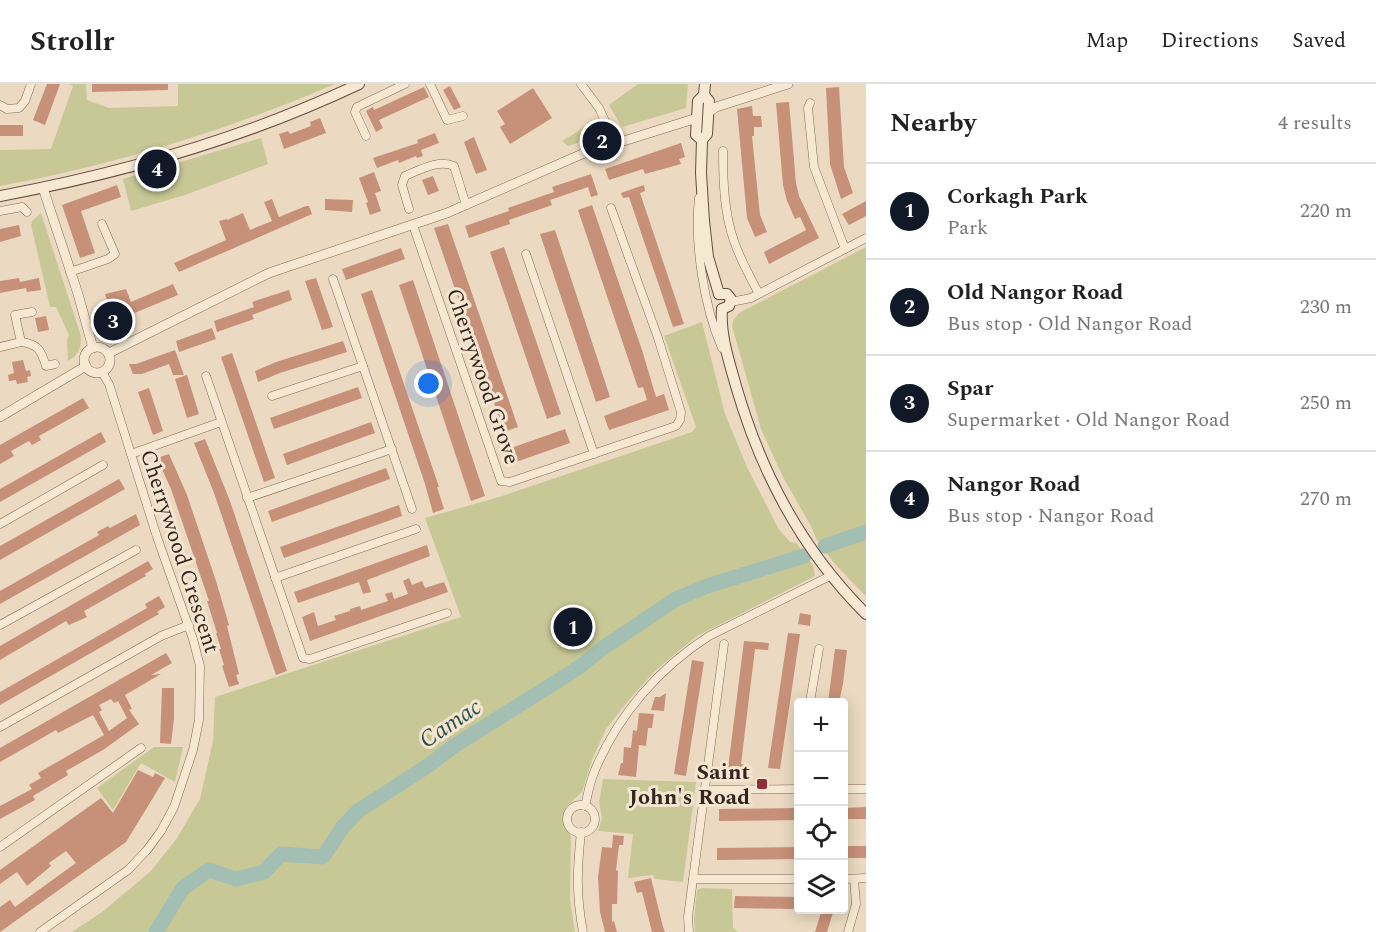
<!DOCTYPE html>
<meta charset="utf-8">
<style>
body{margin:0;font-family:Spectral,serif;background:#f2f2f2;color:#222}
.controls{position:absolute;right:18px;bottom:18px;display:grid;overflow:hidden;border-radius:6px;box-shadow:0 3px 15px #0003}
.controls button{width:54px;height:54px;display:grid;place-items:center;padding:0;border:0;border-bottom:2px solid #e0e0e0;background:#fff;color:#222;font:30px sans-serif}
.you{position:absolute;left:429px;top:300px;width:21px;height:21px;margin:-15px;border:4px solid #fff;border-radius:50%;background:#1a73e8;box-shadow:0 0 0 9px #1a73e833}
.badge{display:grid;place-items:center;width:39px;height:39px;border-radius:50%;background:#111827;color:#fff;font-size:20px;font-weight:700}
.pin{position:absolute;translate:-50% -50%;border:3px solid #fff;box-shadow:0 2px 6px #0006}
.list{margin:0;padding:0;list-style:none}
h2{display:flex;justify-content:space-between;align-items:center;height:78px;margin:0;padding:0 24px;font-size:26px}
h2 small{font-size:20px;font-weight:400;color:#767676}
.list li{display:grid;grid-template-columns:39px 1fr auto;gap:18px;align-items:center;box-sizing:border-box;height:96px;padding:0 24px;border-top:2px solid #e0e0e0}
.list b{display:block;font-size:22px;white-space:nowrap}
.list p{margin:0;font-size:20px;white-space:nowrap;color:#767676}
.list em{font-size:20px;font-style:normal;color:#767676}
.icon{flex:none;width:33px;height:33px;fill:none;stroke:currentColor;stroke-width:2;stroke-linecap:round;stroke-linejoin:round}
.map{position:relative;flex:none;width:866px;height:848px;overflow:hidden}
header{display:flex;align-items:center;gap:36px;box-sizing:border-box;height:84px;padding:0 30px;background:#fff;border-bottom:2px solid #e0e0e0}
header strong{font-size:28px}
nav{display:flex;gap:33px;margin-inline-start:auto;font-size:21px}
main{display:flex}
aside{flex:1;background:#fff}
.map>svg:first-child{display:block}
</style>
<header>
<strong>Strollr</strong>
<nav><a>Map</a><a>Directions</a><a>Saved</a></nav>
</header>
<main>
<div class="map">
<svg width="866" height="848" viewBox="0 0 866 848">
<rect width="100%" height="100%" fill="#ebdac1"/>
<g fill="#c8c896">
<path d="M68,0H86L87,16L109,24L178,22V0H335C228,46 115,81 0,102V66L51,65L73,2Z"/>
<polygon points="638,0 688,0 686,24 622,43 609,21"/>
<polygon points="590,40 597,50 595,53 568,62 562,57"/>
<polygon points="261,54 268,80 185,111 131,127 123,95"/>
<path d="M41,129L81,252C81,264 79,271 68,277L67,256L69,251L56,223H50L31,141L32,137Z"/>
<path d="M866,163V512C852,498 816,463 812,444L783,393L761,345L732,242L734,235L739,229Z"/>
<polygon points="702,238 725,330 747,383 778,444 790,458 796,459 813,481 815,492 697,552 656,586 628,617 606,645 592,676 582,708 566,723 567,743 571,753 570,816 575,848 72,848 102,828 151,787 177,754 200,715 213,657 215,613 461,533 425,434 499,413 692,348 696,343 664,252"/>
<polygon points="154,663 183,663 175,698 141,679 113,726 97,704"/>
<polygon points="603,695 696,698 683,798 655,795 653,791 628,794 633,750 598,747 602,734 599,718"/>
<polygon points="702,804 732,805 733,844 738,848 695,848 694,835 697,806"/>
</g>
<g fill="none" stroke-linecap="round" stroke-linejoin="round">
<g stroke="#a3beb3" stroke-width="15">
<polyline points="825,462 866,448"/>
<polyline points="156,848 183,804 209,786 236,795 264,788 281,770 323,773 342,744 358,727 429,681 454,662 578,584 603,564 676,515 707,502 804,472"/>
</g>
</g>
<g fill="#c79078" fill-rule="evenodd">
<polygon points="47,0 60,0 45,41 33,36"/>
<polygon points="92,0 168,0 168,6 92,8"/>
<polygon points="450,2 461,23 454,26 443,6"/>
<polygon points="424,3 429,13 379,36 383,44 376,48 366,27 373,23 374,26"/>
<polygon points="839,3 844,83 853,109 841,115 830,80 826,4"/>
<polygon points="533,4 552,34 510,60 500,43 505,40 497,27"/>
<polygon points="789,18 796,99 799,112 819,154 769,180 764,168 806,146 800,133 795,135 787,117 783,101 776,19"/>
<polygon points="752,22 753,32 761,32 762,43 754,43 754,52 752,52 760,131 767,148 755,153 747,134 737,25"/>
<polygon points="320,34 326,49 284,65 279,50 288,47 290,50 311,42 310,38"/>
<rect x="0" y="41" width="23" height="11"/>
<polygon points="435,49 439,59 421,66 423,72 417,74 416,72 399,79 398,76 377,84 373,74 418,59 417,56"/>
<polygon points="474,53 487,86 476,90 464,58"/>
<polygon points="681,59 685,73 679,75 681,80 645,90 643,85 609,96 605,85"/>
<polygon points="374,88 381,107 375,109 381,127 370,131 366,119 368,118 359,94"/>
<polygon points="591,90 598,111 591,113 588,103 550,116 552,121 509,136 510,140 469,154 465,142 509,127 508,124 554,108 552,103"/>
<polygon points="433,92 439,107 428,111 422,96"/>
<polygon points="117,101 121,113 81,127 95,169 80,174 62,121"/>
<polygon points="644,101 645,107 640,109 684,240 673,243 629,113 623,114 621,109"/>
<polygon points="272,115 279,133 306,122 309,122 312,130 179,188 174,179 226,156 219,137 227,135 227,136 243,129 250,146 272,137 264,118"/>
<polygon points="325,115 353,116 352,128 325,126"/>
<polygon points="866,117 866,132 849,141 842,130"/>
<polygon points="592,121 642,266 656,313 664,310 669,326 609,346 604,332 647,316 643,303 638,304 578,126"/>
<polygon points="448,140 518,343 504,348 434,144"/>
<polygon points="19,141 21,152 0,158 0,145"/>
<polygon points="555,146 610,313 596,318 540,150"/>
<polygon points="504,163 561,330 547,335 490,168"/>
<polygon points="401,164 405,175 346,196 342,185"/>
<polygon points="19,194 20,198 39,194 41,206 27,208 26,204 0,209 0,197"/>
<polygon points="316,194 333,243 322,246 305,197"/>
<polygon points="413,196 485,412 471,417 399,201"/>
<polygon points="173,200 178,211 115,237 116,239 109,242 106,240 102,231 107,229 102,218 107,216 105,210 126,205 131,218"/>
<polygon points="289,206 292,216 252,231 254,235 217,248 214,237 254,223 252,218"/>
<polygon points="372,206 439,403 437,403 444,425 433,429 425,400 361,210"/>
<polygon points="46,232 49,246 38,248 35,234"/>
<polygon points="212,244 216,255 179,268 176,257"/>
<polygon points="343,257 347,268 280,289 258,298 255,287 276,278"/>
<polygon points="175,266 184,291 173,291 169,280 142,290 133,290 129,280 136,280"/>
<polygon points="232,269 275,394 264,398 221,273"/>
<polygon points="23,276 26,287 30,286 31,292 27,293 28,298 17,300 16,296 9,297 8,291 14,289 12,278"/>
<polygon points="187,291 199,330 187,334 175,295"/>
<polygon points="358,303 362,314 274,345 270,334"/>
<polygon points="149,304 163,347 153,351 138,308"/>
<polygon points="83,314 89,324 39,352 41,356 32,361 29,357 11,367 14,372 0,380 0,361"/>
<polygon points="371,338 375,349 287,381 283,370"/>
<polygon points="565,345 570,359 516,378 511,364"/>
<polygon points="101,348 106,358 0,418 0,405"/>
<polygon points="205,355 230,417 287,587 276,591 214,409 194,359"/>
<polygon points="169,370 187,411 216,497 229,541 227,542 239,590 236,591 239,600 229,603 222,582 224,581 219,565 221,565 216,549 217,549 207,517 209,517 171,405 157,374"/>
<polygon points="386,384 390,395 272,438 268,427"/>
<polygon points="119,395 125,405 0,476 0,462"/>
<polygon points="399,421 402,432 284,474 280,463"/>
<polygon points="136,430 140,441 0,520 0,507 99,451 97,448 108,442 110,444"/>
<polygon points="427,461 430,472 367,496 371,508 363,510 359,498 298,519 294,508"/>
<polygon points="148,477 153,485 145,490 146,492 84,527 87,533 69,541 66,537 0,576 0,562"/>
<polygon points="409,494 412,501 422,497 425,504 444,498 448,508 310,557 302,533 314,528 318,542 336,536 334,532 350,527 350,525 360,522 361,526 388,517 385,510 392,508 394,515 408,510 403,497"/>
<polygon points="159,512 165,523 157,528 159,530 0,621 0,608 147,524 145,520"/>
<polygon points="800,529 811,531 810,542 798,540"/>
<polygon points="788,549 800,550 780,685 768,684"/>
<polygon points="744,557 769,559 768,566 755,565 741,680 747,681 746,688 740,687 739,693 727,692"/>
<polygon points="835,565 847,566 843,600 839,618 828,618"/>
<path d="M166,569L172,579L151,591L161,590L125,611L132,625L129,626L139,640L103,666L66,687L68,691L33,712L35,716L0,735V722L32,705L29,701L41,694L38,689L104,651L93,631L58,649L56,646L0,678V664ZM111,615L114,619L118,617L127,634L109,647L99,628L102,626L99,621Z"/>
<polygon points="692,576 704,578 686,692 674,690"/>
<polygon points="162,604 174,604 174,634 171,660 160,659"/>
<polygon points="666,609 664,627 651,626 655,613 660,613"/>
<polygon points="639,629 654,630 652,644 648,644 646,662 639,661 636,693 618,691 621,679 623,679 624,663 631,664 633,646 637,647"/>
<polygon points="138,686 153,693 155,689 165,694 126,758 0,848 0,823 10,816 15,823 76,779 66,767 49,779 51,782 27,802 17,788 0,800 0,786 101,714 113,729"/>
<polygon points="866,723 866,735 843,735 843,724"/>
<polygon points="797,724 798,736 719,737 719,725"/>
<polygon points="613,751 624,752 623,761 619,761 616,786 618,787 617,820 612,820 612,838 614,837 617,848 605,848 600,828 598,793 602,763 612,764"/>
<rect x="843" y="762" width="23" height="12"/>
<polygon points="798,763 798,775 717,776 717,764"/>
<polygon points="651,794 663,843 665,848 652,848 642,808 637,809 634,798"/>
<polygon points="735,812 798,813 798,825 734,824"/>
<polygon points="822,825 834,825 827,848 815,848"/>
</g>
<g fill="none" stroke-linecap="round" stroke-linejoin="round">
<defs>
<g id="minor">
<polyline points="430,0 447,36 463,32"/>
<polyline points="581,0 599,24 615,59"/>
<polyline points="810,19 808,24 814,83 845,165"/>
<polyline points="0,21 7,25 19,24 25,17 31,0"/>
<polyline points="366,52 355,28 357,23 405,0"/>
<path d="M723,67C723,96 724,129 734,157C740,175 749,191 758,208"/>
<path d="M699,114C694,159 704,223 722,264"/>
<path d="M409,125L402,101L405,92C420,86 439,75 454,82L466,121"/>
<polyline points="0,127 22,123 27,128"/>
<polyline points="413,141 501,397 510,398 676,342 680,336 681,328 658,254 611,124"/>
<polyline points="526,170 594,370"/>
<polyline points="70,188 108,175 115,170 102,140"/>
<polyline points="333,195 412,425"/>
<polyline points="731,218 751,214 866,154"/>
<path d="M21,258C38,260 41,266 46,282L55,280"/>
<polyline points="0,263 21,258 15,231 32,228"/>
<polyline points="206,292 303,574 310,575 447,529"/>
<polyline points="272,312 363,282"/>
<polyline points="131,370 221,338"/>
<polyline points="247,414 392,365"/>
<polyline points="0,440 103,381"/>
<polyline points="275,494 416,445"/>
<polyline points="0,541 136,466"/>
<polyline points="810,618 819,565"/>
<polyline points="0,643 161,552 189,541"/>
<polyline points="844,705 866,705"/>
<polyline points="705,706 798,705"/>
<circle cx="581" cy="735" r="14"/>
<path d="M585,722C588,710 590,697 595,686C618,631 659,584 709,552L830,492"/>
<path d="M581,748C577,785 576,811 583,848"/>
<polyline points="0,763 141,664"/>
<polyline points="693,795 798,795"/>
<polyline points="844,795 866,794"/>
<polyline points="40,848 128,786 147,766 161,747 174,723 193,666 199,636 200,582 193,555 157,453 109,300 102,288"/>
<polyline points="689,848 688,833 724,560"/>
<polyline points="848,848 856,820 854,795"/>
</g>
<g id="tertiary">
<polyline points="709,28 716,23 788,0"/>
<polyline points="43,104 78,210 93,264"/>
<circle cx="97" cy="276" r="13"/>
<polyline points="109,269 269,189 447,129 582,70 697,34"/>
<polyline points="0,333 86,282"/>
</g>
<g id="secondary">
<polyline points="704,11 709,17 707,50 702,56 701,89 704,137 708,173 719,210"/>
<polyline points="702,56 696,51 698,17 704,11 705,0"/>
<path d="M0,112C123,89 245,54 359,0"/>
<polyline points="719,210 727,210 731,215 729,222 722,225"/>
<path d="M722,225C720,251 729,277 736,302C761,389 801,465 866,530"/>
</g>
</defs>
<use href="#minor" stroke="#836b5a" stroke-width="9"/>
<use href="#tertiary" stroke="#836b5a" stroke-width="10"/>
<use href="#secondary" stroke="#654c3d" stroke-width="12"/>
<use href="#minor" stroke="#f7e8d3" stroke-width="8"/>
<use href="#tertiary" stroke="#f7e8d3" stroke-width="9"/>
<use href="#secondary" stroke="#f7e8d3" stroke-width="10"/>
</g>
<rect fill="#8f2d39" stroke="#f3e5d0" stroke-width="2" x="756" y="694" width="12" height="12" rx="3"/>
<g text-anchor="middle" stroke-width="6" stroke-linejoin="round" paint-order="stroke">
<g font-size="22" fill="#34251d" stroke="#f3e5d0">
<text transform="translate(484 292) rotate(71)" y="8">Cherrywood Grove</text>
<text transform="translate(181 467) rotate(72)" y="8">Cherrywood Crescent</text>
</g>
<g font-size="22" font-weight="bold" fill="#34251d" stroke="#f3e5d0" text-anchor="end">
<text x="750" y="695">Saint<tspan x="750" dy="25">John's Road</tspan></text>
</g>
<g font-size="24" font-style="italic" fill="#2d534c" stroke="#f3e5d0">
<text transform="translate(450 639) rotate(-34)" y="8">Camac</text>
</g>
</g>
</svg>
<div class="controls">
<button>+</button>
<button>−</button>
<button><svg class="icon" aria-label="locate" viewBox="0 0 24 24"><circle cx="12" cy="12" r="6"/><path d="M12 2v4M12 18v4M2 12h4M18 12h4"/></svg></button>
<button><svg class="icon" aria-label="layers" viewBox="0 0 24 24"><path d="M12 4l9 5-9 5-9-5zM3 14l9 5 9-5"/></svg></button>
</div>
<div class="you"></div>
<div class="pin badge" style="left:573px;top:543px">1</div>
<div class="pin badge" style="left:602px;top:57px">2</div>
<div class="pin badge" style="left:113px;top:237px">3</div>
<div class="pin badge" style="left:157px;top:85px">4</div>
</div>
<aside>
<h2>Nearby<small>4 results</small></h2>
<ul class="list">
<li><span class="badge">1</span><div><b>Corkagh Park</b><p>Park</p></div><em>220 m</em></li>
<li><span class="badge">2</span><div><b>Old Nangor Road</b><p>Bus stop · Old Nangor Road</p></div><em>230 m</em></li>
<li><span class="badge">3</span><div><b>Spar</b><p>Supermarket · Old Nangor Road</p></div><em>250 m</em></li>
<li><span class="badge">4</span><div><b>Nangor Road</b><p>Bus stop · Nangor Road</p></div><em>270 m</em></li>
</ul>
</aside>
</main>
